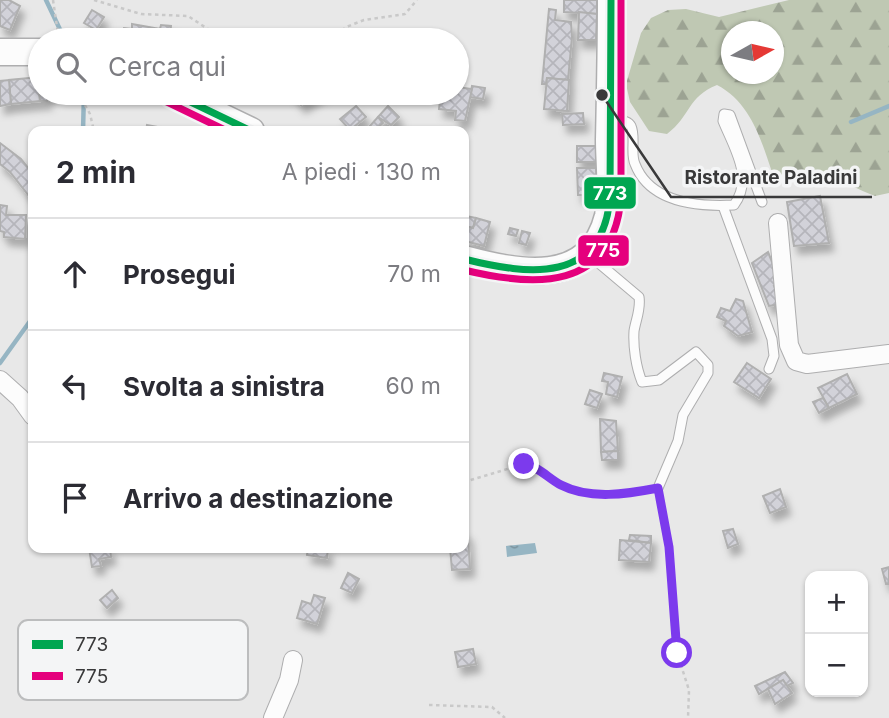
<!DOCTYPE html>
<html lang="it">
<meta charset="utf-8">
<style>
body{margin:0;font-family:Inter,sans-serif;background:#f7f7f7;color:#2b2b33}
.controls{position:absolute;right:21px;bottom:21px;display:grid;overflow:hidden;border-radius:14px;box-shadow:0 2px 5px #0004}
.controls button{width:63px;height:63px;display:grid;place-items:center;padding:0;border:0;border-bottom:2px solid #e1e1e2;background:#fff;color:#2b2b33;font:35px sans-serif}
.compass{position:absolute;left:721px;top:21px;width:63px;height:63px;border-radius:50%;background:#fff;box-shadow:0 2px 5px #0004;rotate:82deg}
.stop{position:absolute;width:21px;height:21px;margin:-16px;border:5px solid #7c3aed;border-radius:50%;background:#fff}
.stop.end{background:#7c3aed;border-color:#fff;box-shadow:0 2px 7px #0008}
.list{margin:0;padding:0;list-style:none}
h2{display:flex;justify-content:space-between;align-items:center;height:91px;margin:0;padding:0 28px;font-size:30px}
h2 small{font-size:23px;font-weight:400;color:#7c7c81}
.list li{display:grid;grid-template-columns:46px 1fr auto;gap:21px;align-items:center;box-sizing:border-box;height:112px;padding:0 28px;border-top:2px solid #e1e1e2}
.list b{display:block;font-size:26px;white-space:nowrap}
.list em{font-size:23px;font-style:normal;color:#7c7c81}
.icon{flex:none;width:38px;height:38px;fill:none;stroke:currentColor;stroke-width:2;stroke-linecap:round;stroke-linejoin:round}
.map{position:relative;flex:none;width:889px;height:718px;overflow:hidden}
.search{position:absolute;background:#fff;box-shadow:0 2px 5px #0004;left:28px;top:28px;width:441px;height:77px;display:flex;align-items:center;gap:18px;box-sizing:border-box;padding:0 24px;border-radius:38px;color:#7c7c81;font-size:26px}
.panel{position:absolute;background:#fff;box-shadow:0 2px 5px #0004;left:28px;top:126px;width:441px;height:427px;border-radius:14px}
.map>svg:first-child{display:block}
</style>
<div class="map">
<svg width="889" height="718" viewBox="0 0 889 718">
<defs>
<pattern id="forest-firs" width="22" height="20" patternUnits="userSpaceOnUse" patternTransform="scale(1.75)"><rect width="22" height="20" fill="#bfc8b3"/><path d="M5 1l3.5 6h-7zM16 11l3.5 6h-7z" fill="#9ca393"/></pattern>
<pattern id="water-ripples" width="26" height="14" patternUnits="userSpaceOnUse" patternTransform="scale(1.75)"><rect width="26" height="14" fill="#96b5c3"/><path d="M2 4q2-2 4 0t4 0M15 11q2-2 4 0t4 0" fill="none" stroke="#7b949f"/></pattern>
<pattern id="building-cross-hatch" width="8" height="8" patternUnits="userSpaceOnUse" patternTransform="scale(1.75)"><rect width="8" height="8" fill="#d2d2d9"/><path d="M0 0l8 8M0 8l8-8" fill="none" stroke="#b5b5bb"/></pattern>
<filter id="shadow"><feDropShadow dx="4.5" dy="8" stdDeviation="3.5" flood-color="#0004"/></filter>
</defs>
<rect width="100%" height="100%" fill="#e8e8e8"/>
<path fill="url(#forest-firs)" fill-rule="evenodd" d="M789,0H889V193L875,196C858,190 844,180 827,177C805,174 795,182 772,172C761,139 750,102 717,85C687,97 691,116 667,134L649,131L630,102L626,84L641,33L651,18L668,10L686,9L719,17ZM732,32H774V74H732Z"/>
<polygon fill="url(#water-ripples)" points="535,543 537,553 507,557 506,546"/>
<g fill="none" stroke-linecap="round" stroke-linejoin="round">
<g stroke="#96b5c3" stroke-width="4.5">
<polyline points="46,0 65,40"/>
<polyline points="851,122 889,106"/>
<polyline points="83,131 84,93"/>
<polyline points="0,363 33,317"/>
</g>
</g>
<g fill="url(#building-cross-hatch)" stroke="#b0b0b0" stroke-width="2" filter="url(#shadow)">
<polygon points="0,0 9,0 20,6 10,30 0,26"/>
<polygon points="564,0 597,0 597,14 564,12"/>
<polygon points="549,9 556,10 555,20 571,22 572,37 568,80 547,78 546,84 542,84"/>
<polygon points="92,10 104,17 96,30 84,23"/>
<polygon points="579,12 597,14 596,40 578,40"/>
<polygon points="132,24 160,29 161,25 171,26 170,37 160,36 160,40 130,40 130,36 123,35 124,28 132,29"/>
<polygon points="39,77 40,101 11,104 9,80"/>
<polygon points="547,78 569,80 567,111 544,109"/>
<polygon points="9,80 11,104 0,106 0,81"/>
<polygon points="472,86 485,88 483,99 470,97"/>
<polygon points="457,87 472,89 465,121 455,120 456,111 439,109 441,93 457,93"/>
<polygon points="39,91 49,93 47,101 40,101"/>
<polygon points="292,93 321,93 301,105"/>
<polygon points="356,106 366,117 350,130 340,119"/>
<polygon points="388,106 399,117 391,125 378,117"/>
<polygon points="583,113 584,124 563,125 562,114"/>
<polygon points="378,117 383,123 374,131 369,127"/>
<polygon points="147,125 158,127 157,131 146,131"/>
<polygon points="0,143 21,159 33,174 33,192 29,196 10,172 0,164"/>
<polygon points="577,146 597,146 596,162 577,162"/>
<polygon points="577,168 596,168 597,195 578,195"/>
<polygon points="820,196 829,243 794,246 787,202"/>
<polygon points="0,205 7,206 6,215 26,215 25,239 4,237 4,232 0,231"/>
<polygon points="466,216 476,218 473,228 464,226"/>
<polygon points="476,218 490,222 484,246 465,241 469,227 473,228"/>
<polygon points="510,228 518,230 516,236 508,234"/>
<polygon points="522,231 530,233 526,245 519,243"/>
<polygon points="768,252 781,284 774,286 781,304 769,306 752,263"/>
<polygon points="736,299 743,301 752,332 738,336 724,326 726,321 717,317 721,308 730,311"/>
<polygon points="747,363 771,379 759,398 734,382"/>
<polygon points="604,373 622,377 617,397 606,394 608,382 602,381"/>
<polygon points="847,374 857,394 829,408 818,388"/>
<polygon points="590,390 602,394 597,408 585,404"/>
<polygon points="823,398 829,408 819,413 813,402"/>
<polygon points="600,419 616,421 618,451 601,452"/>
<polygon points="618,451 618,460 602,460 601,452"/>
<polygon points="780,489 786,507 770,513 763,496"/>
<polygon points="733,529 738,544 728,548 723,531"/>
<polygon points="464,530 468,535 470,569 452,570 450,548 464,548"/>
<polygon points="630,535 651,536 651,543 629,540"/>
<polygon points="620,540 651,543 649,562 619,560"/>
<polygon points="89,548 110,548 111,557 99,559 101,566 92,567"/>
<polygon points="308,548 328,548 327,558 307,555"/>
<polygon points="889,567 889,584 886,584 882,569"/>
<polygon points="348,573 359,579 352,593 341,588"/>
<polygon points="112,590 118,598 107,608 100,600"/>
<polygon points="314,595 325,598 317,624 297,618 302,601 311,604"/>
<polygon points="473,649 476,664 458,667 455,652"/>
<polygon points="785,672 793,683 787,686 783,680 759,694 755,686"/>
<polygon points="783,680 792,693 775,704 768,689"/>
</g>
<g fill="none" stroke-linecap="round" stroke-linejoin="round">
<defs>
<g id="lane">
<path d="M611,118C618,120 628,120 631,126C636,137 630,153 635,164C650,203 697,207 734,205C754,178 734,148 723,121L724,114L730,115L762,202"/>
<polyline points="723,206 772,339 774,356 769,369"/>
<path d="M588,254L639,297C641,309 636,319 634,331C633,347 636,367 642,382L659,380L696,352L708,365V373L683,415L678,441L658,488"/>
</g>
<g id="street">
<polyline points="778,223 789,345 796,361 807,364 889,354"/>
<polyline points="0,380 20,398 33,416"/>
<polyline points="273,718 289,680 293,660"/>
</g>
<g id="primary">
<polyline points="0,52 40,52"/>
<polyline points="172,93 251,131"/>
<path d="M464,259C517,273 590,289 608,216C613,192 609,164 609,140C610,93 611,47 611,0"/>
</g>
</defs>
<use href="#lane" stroke="#aeaeaf" stroke-width="11"/>
<use href="#street" stroke="#aeaeaf" stroke-width="20"/>
<use href="#primary" stroke="#aeaeaf" stroke-width="29"/>
<g stroke="#c9c9c9" stroke-width="2.5" stroke-dasharray="3.5 3.5" stroke-linecap="butt">
<polyline points="53,0 59,40"/>
<polyline points="94,0 141,14 188,16 217,35 261,40"/>
<polyline points="332,40 346,27 364,20 405,14 417,0"/>
<polyline points="78,93 90,114 94,131"/>
<polyline points="464,482 524,464 535,466 565,487 590,495 647,490"/>
<polyline points="661,498 669,547 677,653 689,690 688,718"/>
<polyline points="429,705 492,707 505,718"/>
</g>
<use href="#lane" stroke="#fcfcfc" stroke-width="9"/>
<use href="#street" stroke="#fcfcfc" stroke-width="18"/>
<use href="#primary" stroke="#fcfcfc" stroke-width="26"/>
<defs>
<g id="bus-1">
<polyline points="172,93 251,131"/>
<path d="M464,259C528,275 603,285 610,197L611,0"/>
</g>
<g id="bus-2">
<polyline points="167,102 227,131"/>
<path d="M464,270C534,287 613,292 621,198V0"/>
</g>
</defs>
<use href="#bus-1" stroke="#f4f5f6" stroke-width="12"/>
<use href="#bus-2" stroke="#f4f5f6" stroke-width="12"/>
<use href="#bus-1" stroke="#00a651" stroke-width="7"/>
<use href="#bus-2" stroke="#e5007d" stroke-width="7"/>
</g>
<g fill="none" stroke-linecap="round" stroke-linejoin="round">
<path stroke="#7c3aed" stroke-width="9" d="M524,464C538,466 548,478 561,485C590,500 627,494 658,488L669,547L677,653"/>
</g>
<rect x="18" y="620" width="230" height="80" rx="10" fill="#f4f5f6" stroke="#bcbdbe" stroke-width="2"/>
<rect x="32" y="640" width="31" height="9" fill="#00a651"/>
<rect x="32" y="672" width="31" height="8" fill="#e5007d"/>
<g font-size="19" fill="#39393a">
<text x="75" y="651">773</text>
<text x="75" y="683">775</text>
</g>
<path fill="none" stroke="#39393a" stroke-width="2.5" d="M602 95L671 197H872"/>
<circle fill="#39393a" stroke="#f4f5f6" stroke-width="2.5" cx="602" cy="95" r="7"/>
<g font-size="19" text-anchor="middle" font-weight="bold" fill="#39393a" stroke="#f4f5f6" stroke-width="7" stroke-linejoin="round" paint-order="stroke">
<text x="771" y="184">Ristorante Paladini</text>
</g>
<g stroke="#f4f5f6" stroke-width="2.5">
<rect x="583" y="176" width="54" height="34" rx="7" fill="#00a651"/>
<rect x="577" y="234" width="53" height="33" rx="7" fill="#e5007d"/>
</g>
<g font-size="19" text-anchor="middle" font-weight="bold" fill="#fff">
<text x="610" y="200">773</text>
<text x="603" y="257">775</text>
</g>
</svg>
<div class="controls">
<button>+</button>
<button>−</button>
</div>
<svg class="compass" viewBox="-18 -18 36 36"><path d="M0-13l5 13h-10z" fill="#e53935"/><path d="M0 13l5-13h-10z" fill="#7c7c81"/></svg>
<div class="stop" style="left:677px;top:653px"></div>
<div class="stop end" style="left:524px;top:464px"></div>
<div class="search"><svg class="icon" aria-label="search" viewBox="0 0 24 24"><circle cx="10" cy="10" r="6"/><path d="M15 15l6 6"/></svg>Cerca qui</div>
<section class="panel">
<h2>2 min<small>A piedi · 130 m</small></h2>
<ul class="list">
<li><svg class="icon" aria-label="ahead" viewBox="0 0 24 24"><path d="M12 20V5M6 11l6-6 6 6"/></svg><div><b>Prosegui</b></div><em>70 m</em></li>
<li><svg class="icon" aria-label="left" viewBox="0 0 24 24"><path d="M17 20v-9H6M10 6l-5 5 5 5"/></svg><div><b>Svolta a sinistra</b></div><em>60 m</em></li>
<li><svg class="icon" aria-label="arrive" viewBox="0 0 24 24"><path d="M6 21V4h12l-3 4 3 4H6"/></svg><div><b>Arrivo a destinazione</b></div></li>
</ul>
</section>
</div>
